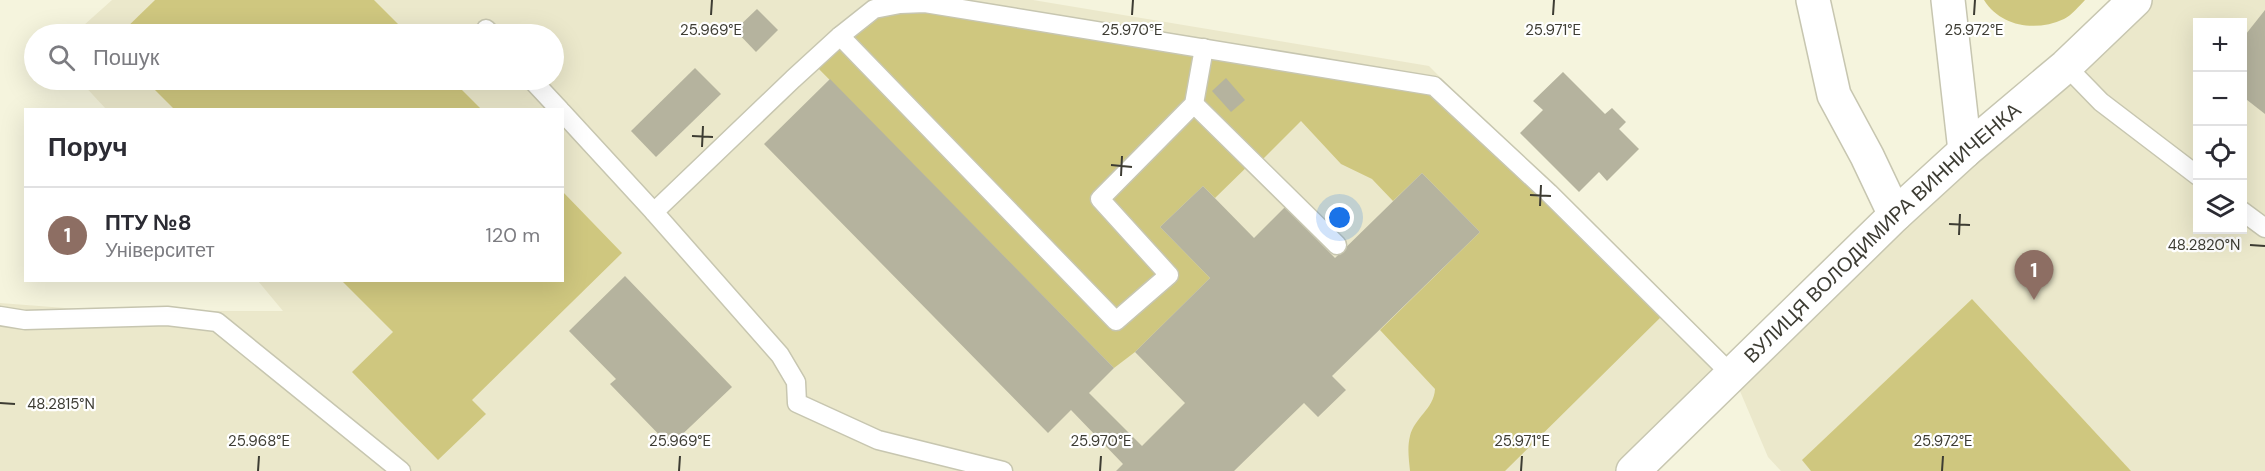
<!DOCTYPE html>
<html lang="uk">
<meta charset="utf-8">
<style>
body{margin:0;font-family:"DM Sans",sans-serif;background:#f7f7f7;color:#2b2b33}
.controls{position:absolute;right:18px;top:18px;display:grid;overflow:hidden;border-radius:0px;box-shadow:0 6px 24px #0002}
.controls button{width:54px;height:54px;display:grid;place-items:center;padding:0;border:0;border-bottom:2px solid #e1e1e2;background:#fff;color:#2b2b33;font:30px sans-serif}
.you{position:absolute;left:1340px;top:218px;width:21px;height:21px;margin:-15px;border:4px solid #fff;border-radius:50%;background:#1a73e8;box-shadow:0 0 0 9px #1a73e833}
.badge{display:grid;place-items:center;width:39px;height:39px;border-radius:50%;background:#8c3fb0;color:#fff;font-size:20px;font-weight:700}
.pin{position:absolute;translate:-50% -50px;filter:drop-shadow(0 2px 3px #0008)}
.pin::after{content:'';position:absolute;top:32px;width:21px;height:18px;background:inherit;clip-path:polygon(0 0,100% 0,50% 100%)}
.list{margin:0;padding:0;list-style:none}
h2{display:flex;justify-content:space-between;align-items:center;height:78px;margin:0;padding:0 24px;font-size:26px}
h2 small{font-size:20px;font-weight:400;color:#7c7c81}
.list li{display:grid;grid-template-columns:39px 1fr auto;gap:18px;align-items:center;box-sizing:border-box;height:96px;padding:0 24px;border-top:2px solid #e1e1e2}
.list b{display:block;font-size:22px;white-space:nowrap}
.list p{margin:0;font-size:20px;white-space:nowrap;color:#7c7c81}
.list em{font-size:20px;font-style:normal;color:#7c7c81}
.icon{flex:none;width:33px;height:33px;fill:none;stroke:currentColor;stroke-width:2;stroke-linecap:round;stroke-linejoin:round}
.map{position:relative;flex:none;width:2265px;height:471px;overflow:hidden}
.search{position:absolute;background:#fff;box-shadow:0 6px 24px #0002;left:24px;top:24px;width:540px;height:66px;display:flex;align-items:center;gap:15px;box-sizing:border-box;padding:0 21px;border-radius:33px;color:#7c7c81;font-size:22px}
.panel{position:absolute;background:#fff;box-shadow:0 6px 24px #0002;left:24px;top:108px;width:540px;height:174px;border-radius:0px}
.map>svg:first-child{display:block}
</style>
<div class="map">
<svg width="2265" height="471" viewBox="0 0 2265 471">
<rect width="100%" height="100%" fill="#f5f4dd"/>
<path fill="#ebe8cb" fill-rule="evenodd" d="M112,0H1033L1429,66L1731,370L2132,0H2265V471H1781L1768,457L1731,370L1626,471H0V303L104,311H283L258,281L562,280V110L106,109L79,80H554V34H74ZM2198,22H2242V230H2198Z"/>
<g fill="#cfc77f">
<polygon points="155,0 374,0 408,34 120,34"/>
<path d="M1984,0H2085C2079,6 2072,15 2064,19C2036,32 2001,27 1984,0Z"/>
<path d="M927,5L1432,89L1665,313L1505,471H1410C1409,460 1407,448 1410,436C1414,418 1434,409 1435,389L1380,330L1480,232L1422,173L1393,201L1372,179L1341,164L1301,121L1264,158H1256L1215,198L1203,186L1160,227L1210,278L1135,352L1114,368L813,63L876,10Z"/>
<polygon points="145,80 452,80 481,109 174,109"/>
<polygon points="563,192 622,253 472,400 486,414 438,460 352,372 393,332 342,281 562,280"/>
<polygon points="1972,299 2131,471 1811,471 1802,460"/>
</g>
<g fill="#b5b39e">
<polygon points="757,9 778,30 756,52 735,30"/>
<polygon points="2265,10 2265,114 2242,96 2242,39"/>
<polygon points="695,68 721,94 656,157 631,131"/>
<polygon points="1563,72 1605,114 1612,108 1626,122 1619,129 1639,149 1607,181 1599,172 1579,192 1520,133 1543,110 1533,101"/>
<polygon points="1226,78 1245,100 1231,112 1212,91"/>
<polygon points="830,79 1114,368 1089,393 1142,446 1185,403 1135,352 1210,278 1160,227 1203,186 1254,238 1285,207 1335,258 1422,173 1480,232 1332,376 1346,390 1318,417 1304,403 1234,471 1116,471 1123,464 1071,410 1048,433 764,144"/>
<polygon points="625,276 732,387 670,446 610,384 616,379 569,331"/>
</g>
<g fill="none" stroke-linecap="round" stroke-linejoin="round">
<defs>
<g id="service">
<polyline points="486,29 491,34"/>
<polyline points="840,36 1116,321 1169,275 1100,199 1194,104 1204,48"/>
<polyline points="2066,66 2101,102 2198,176"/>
<polyline points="532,80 560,110"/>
<polyline points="1194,104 1337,245"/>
<polyline points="562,112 654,212 793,79 840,36 874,9 900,4 925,3 1434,86 1549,193 1731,374"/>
<polyline points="2242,211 2265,228"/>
<polyline points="654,212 780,355 796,382 797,403 878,440 1003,471"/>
<polyline points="0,316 25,320 167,316 217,322 401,471"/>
</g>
<polyline id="minor" points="1813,0 1834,95 1867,156 1895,215"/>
<g id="secondary">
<polyline points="1948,0 1965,151"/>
<path id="s1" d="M1633,471L1895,215L1965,151L2066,66L2135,0"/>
</g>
</defs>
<use href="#service" stroke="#c7c6b0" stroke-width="21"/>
<use href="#minor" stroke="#c7c6b0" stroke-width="36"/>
<use href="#secondary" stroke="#c7c6b0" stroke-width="36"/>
<use href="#service" stroke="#fff" stroke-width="18"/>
<use href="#minor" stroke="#fff" stroke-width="33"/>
<use href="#secondary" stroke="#fff" stroke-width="33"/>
</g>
<path fill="none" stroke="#3d3c33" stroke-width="2" d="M711,15L712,0M1132,15L1133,0M1553,15L1554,0M1974,15L1975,0M692,136L713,137M702,147L703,126M1111,165L1132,167M1121,176L1122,156M1530,195L1551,196M1540,206L1541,185M1949,224L1970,225M1959,235L1960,214M2250,245L2265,246M0,403L15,404M258,471L259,456M679,471L680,456M1100,471L1101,456M1521,471L1522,456M1942,471L1943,456"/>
<g text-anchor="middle" stroke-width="4.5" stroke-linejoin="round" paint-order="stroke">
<g font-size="20" fill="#3d3c33" stroke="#fff">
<text dy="7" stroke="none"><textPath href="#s1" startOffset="345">ВУЛИЦЯ ВОЛОДИМИРА ВИННИЧЕНКА</textPath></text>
</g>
</g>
<g font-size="15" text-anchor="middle" fill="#3d3c33" stroke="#fff" stroke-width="4.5" stroke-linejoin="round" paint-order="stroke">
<text x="711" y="35">25.969°E</text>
<text x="1132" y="35">25.970°E</text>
<text x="1553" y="35">25.971°E</text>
<text x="1974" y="35">25.972°E</text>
<text x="2204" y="250">48.2820°N</text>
<text x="61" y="409">48.2815°N</text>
<text x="259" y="446">25.968°E</text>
<text x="680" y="446">25.969°E</text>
<text x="1101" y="446">25.970°E</text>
<text x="1522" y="446">25.971°E</text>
<text x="1943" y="446">25.972°E</text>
</g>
</svg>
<div class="controls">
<button>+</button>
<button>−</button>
<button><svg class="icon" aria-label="locate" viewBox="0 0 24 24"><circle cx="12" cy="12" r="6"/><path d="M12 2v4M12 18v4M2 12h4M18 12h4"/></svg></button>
<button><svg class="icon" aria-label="layers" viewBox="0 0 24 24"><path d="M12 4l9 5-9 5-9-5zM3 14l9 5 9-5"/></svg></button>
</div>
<div class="you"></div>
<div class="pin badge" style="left:2034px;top:300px;background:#8d6e63">1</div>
<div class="search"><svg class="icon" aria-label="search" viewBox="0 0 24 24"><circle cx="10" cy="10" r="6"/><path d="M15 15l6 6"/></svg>Пошук</div>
<section class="panel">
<h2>Поруч<small></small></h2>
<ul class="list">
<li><span class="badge" style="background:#8d6e63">1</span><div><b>ПТУ №8</b><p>Університет</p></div><em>120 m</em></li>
</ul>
</section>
</div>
